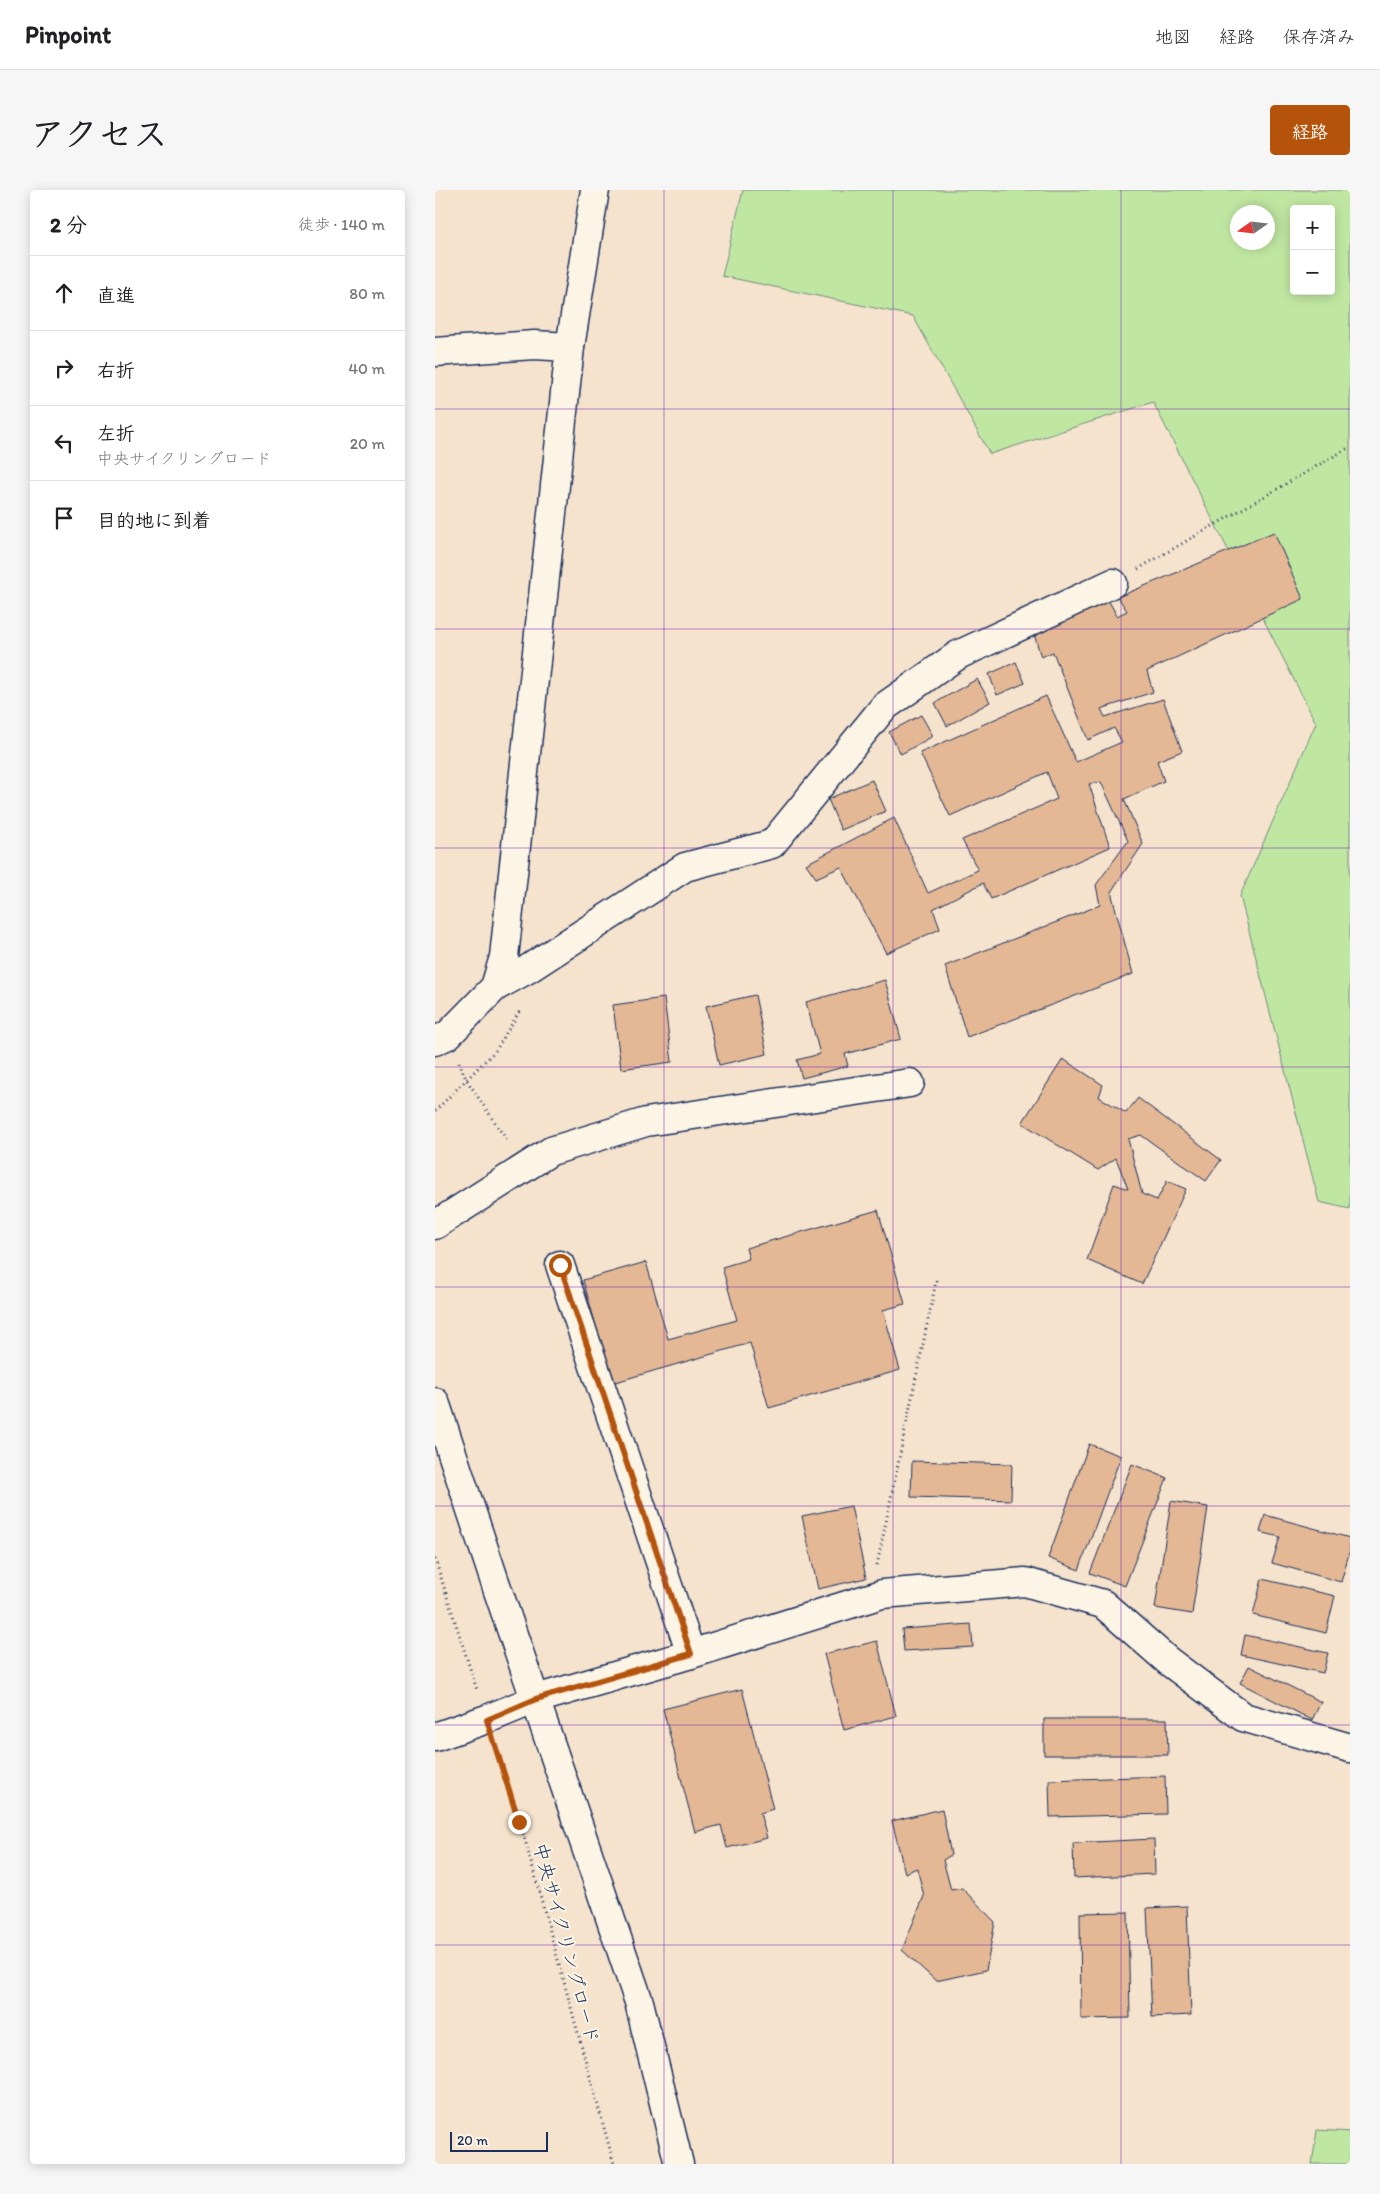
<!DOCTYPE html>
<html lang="ja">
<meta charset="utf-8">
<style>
body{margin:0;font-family:Itim,"Klee One",sans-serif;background:#f6f6f6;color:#202124}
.controls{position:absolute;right:15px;top:15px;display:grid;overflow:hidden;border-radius:5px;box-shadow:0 2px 12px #0003}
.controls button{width:45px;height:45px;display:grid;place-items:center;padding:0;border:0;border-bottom:1px solid #e0e0e0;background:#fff;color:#202124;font:25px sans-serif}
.compass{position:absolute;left:795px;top:15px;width:45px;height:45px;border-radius:50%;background:#fff;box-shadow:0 2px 12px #0003;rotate:256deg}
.scale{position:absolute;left:15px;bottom:12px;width:98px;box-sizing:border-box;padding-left:5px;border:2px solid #1b2f5e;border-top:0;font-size:14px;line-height:18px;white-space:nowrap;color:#1b2f5e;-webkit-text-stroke:4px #fcf5e5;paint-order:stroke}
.stop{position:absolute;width:15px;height:15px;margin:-11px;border:4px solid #b45309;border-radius:50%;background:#fff}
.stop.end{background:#b45309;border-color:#fff;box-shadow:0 1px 5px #0008}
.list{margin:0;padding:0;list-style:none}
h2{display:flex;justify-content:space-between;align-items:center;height:65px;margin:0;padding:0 20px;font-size:21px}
h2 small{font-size:16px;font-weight:400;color:#757577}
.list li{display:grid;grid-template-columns:32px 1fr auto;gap:15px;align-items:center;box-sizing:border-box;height:75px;padding:0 20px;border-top:1px solid #e0e0e0}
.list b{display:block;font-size:19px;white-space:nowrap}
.list p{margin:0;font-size:16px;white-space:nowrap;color:#757577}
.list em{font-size:16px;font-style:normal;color:#757577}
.icon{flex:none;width:28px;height:28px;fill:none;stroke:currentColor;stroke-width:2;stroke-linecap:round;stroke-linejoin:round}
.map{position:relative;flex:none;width:915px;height:1974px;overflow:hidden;border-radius:5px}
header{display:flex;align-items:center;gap:30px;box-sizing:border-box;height:70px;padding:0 25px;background:#fff;border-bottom:1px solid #e0e0e0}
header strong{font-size:24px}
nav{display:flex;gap:28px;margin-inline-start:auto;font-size:18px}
.intro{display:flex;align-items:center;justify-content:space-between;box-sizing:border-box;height:120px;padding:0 30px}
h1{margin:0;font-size:35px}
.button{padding:12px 22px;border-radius:5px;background:#b45309;color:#fff;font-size:18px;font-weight:700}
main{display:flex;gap:30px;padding:0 30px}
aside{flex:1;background:#fff;border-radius:5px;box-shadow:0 2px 12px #0003}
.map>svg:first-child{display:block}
</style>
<header>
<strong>Pinpoint</strong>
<nav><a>地図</a><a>経路</a><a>保存済み</a></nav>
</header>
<div class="intro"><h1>アクセス</h1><a class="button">経路</a></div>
<main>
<aside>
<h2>2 分<small>徒歩 · 140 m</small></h2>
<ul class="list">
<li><svg class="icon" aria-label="ahead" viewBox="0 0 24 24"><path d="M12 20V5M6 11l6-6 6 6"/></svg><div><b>直進</b></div><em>80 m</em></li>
<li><svg class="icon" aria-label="right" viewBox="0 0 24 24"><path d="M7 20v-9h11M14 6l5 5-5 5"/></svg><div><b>右折</b></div><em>40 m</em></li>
<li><svg class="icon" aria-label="left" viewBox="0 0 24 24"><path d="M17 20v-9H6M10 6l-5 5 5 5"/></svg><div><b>左折</b><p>中央サイクリングロード</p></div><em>20 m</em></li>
<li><svg class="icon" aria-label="arrive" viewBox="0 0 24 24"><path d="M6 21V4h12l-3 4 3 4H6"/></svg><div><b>目的地に到着</b></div></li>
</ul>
</aside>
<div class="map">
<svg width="915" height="1974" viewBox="0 0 915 1974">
<rect width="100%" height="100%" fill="#f5e3cd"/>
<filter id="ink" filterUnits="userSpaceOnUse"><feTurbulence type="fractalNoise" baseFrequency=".02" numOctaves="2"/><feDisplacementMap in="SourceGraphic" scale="10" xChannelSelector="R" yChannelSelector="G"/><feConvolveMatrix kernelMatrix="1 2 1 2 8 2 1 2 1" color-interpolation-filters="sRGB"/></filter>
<g filter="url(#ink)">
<g fill="#c0e7a2" stroke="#6e8b80" fill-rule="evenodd">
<path d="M308,0H915V1019L884,1012L805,706L881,533L718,212L555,264L478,126L287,86ZM859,19H896V101H859ZM802,22H832V52H802Z"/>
<polygon points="882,1940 915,1942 915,1974 877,1974"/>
</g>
<g fill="#e4b894" stroke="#1b2f5e">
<polygon points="839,342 868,409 712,481 718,502 666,519 670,527 728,509 747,561 722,571 729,591 689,609 708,654 676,702 698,784 532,847 510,776 665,715 661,695 693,651 666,592 654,594 675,657 556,709 548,693 498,719 505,739 451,763 406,677 381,688 371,674 459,628 493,703 543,680 527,650 622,609 612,582 515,626 485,563 611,506 641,572 687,552 679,538 653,550 618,462 606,467 596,434 670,404 682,426 692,421 683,407"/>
<polygon points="581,472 590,493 562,505 554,484"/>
<polygon points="542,489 555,512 512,536 500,513"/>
<polygon points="486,525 498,546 466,564 454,542"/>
<polygon points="437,590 451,621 406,640 393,609"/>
<polygon points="450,790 466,849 410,864 413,876 367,888 362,870 385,864 371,812"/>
<polygon points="320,805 332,864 284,875 271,816"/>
<polygon points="229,808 237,872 186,879 178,815"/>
<polygon points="628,869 668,895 664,907 691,923 703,908 786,970 771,991 706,945 693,949 707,1004 722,1010 732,991 751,999 707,1094 652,1070 679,994 693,999 681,968 663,980 587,933"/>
<polygon points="443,1020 470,1114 448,1120 465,1180 334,1218 315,1153 177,1193 148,1090 211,1072 233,1149 302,1130 287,1077 314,1069 311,1058"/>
<polygon points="654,1254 686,1266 644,1380 613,1368"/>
<polygon points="477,1271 577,1274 576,1310 476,1307"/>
<polygon points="697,1274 732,1288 690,1396 655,1383"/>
<polygon points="736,1311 773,1317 757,1424 720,1418"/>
<polygon points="416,1316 431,1388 383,1399 367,1326"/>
<polygon points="830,1325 915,1348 915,1360 906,1392 837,1373 845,1347 825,1342"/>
<polygon points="827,1389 900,1406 891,1443 818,1425"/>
<polygon points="536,1434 538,1457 469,1461 467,1439"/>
<polygon points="810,1445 893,1463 888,1483 806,1465"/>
<polygon points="442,1451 461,1526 409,1540 389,1464"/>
<polygon points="814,1476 886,1512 877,1530 805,1493"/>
<polygon points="307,1499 338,1619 325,1623 332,1648 292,1658 286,1635 260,1642 228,1519"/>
<polygon points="609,1529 732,1529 733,1565 609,1565"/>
<polygon points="730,1586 731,1624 615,1627 614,1590"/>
<polygon points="507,1619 516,1665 508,1670 516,1700 527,1698 560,1732 551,1780 501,1791 467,1760 489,1706 482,1678 470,1683 457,1631"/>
<polygon points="719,1649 720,1684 639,1688 638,1653"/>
<polygon points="752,1716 756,1825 717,1827 712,1718"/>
<polygon points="693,1722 695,1828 646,1829 645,1723"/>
</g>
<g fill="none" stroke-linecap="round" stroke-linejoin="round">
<defs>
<g id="minor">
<polyline points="0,162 99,155 135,157"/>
<polyline points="60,797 93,779 250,677 337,654 449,517 523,465 678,393"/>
<polyline points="0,851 13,845 60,797 69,767 135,157 160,0"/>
<polyline points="0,1035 116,961 211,932 475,893"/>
<polyline points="125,1075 256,1464"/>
<polyline points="0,1212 61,1395 204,1812 244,1974"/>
<polyline points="0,1547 52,1529 101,1509 256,1464 447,1404 590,1392 668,1414 733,1471 808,1527 915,1558"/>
</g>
</defs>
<use href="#minor" stroke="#1b2f5e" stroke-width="31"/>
<g stroke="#1b2f5e" stroke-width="3" stroke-dasharray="1 4" stroke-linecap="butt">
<polyline points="703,379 915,257"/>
<polyline points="24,872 31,889 73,952"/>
<polyline points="0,921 61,860 86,819"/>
<polyline points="0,1369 42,1500"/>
<polyline points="442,1375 502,1087"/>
<polyline points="61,1558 85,1632 179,1974"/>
</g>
<use href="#minor" stroke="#fcf5e5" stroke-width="28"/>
</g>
</g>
<g fill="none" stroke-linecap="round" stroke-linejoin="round" filter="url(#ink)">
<polyline stroke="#b45309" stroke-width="6" points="84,1632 52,1530 101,1509 256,1464 125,1075"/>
</g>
<path fill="none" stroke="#7b2cbf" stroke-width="1" stroke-opacity="0.55" d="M229,0V1974M458,0V1974M686,0V1974M0,219H915M0,439H915M0,658H915M0,877H915M0,1097H915M0,1316H915M0,1535H915M0,1755H915"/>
<g text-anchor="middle" stroke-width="4" stroke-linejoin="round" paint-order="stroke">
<g font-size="19" fill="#1b2f5e" stroke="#fcf5e5">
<text transform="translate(132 1753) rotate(75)" y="7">中央サイクリングロード</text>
</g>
</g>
</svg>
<div class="controls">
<button>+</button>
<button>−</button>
</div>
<svg class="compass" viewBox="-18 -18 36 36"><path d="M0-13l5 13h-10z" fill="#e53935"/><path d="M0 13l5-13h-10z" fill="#757577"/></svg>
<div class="scale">20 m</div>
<div class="stop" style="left:125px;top:1075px"></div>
<div class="stop end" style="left:84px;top:1632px"></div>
</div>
</main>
